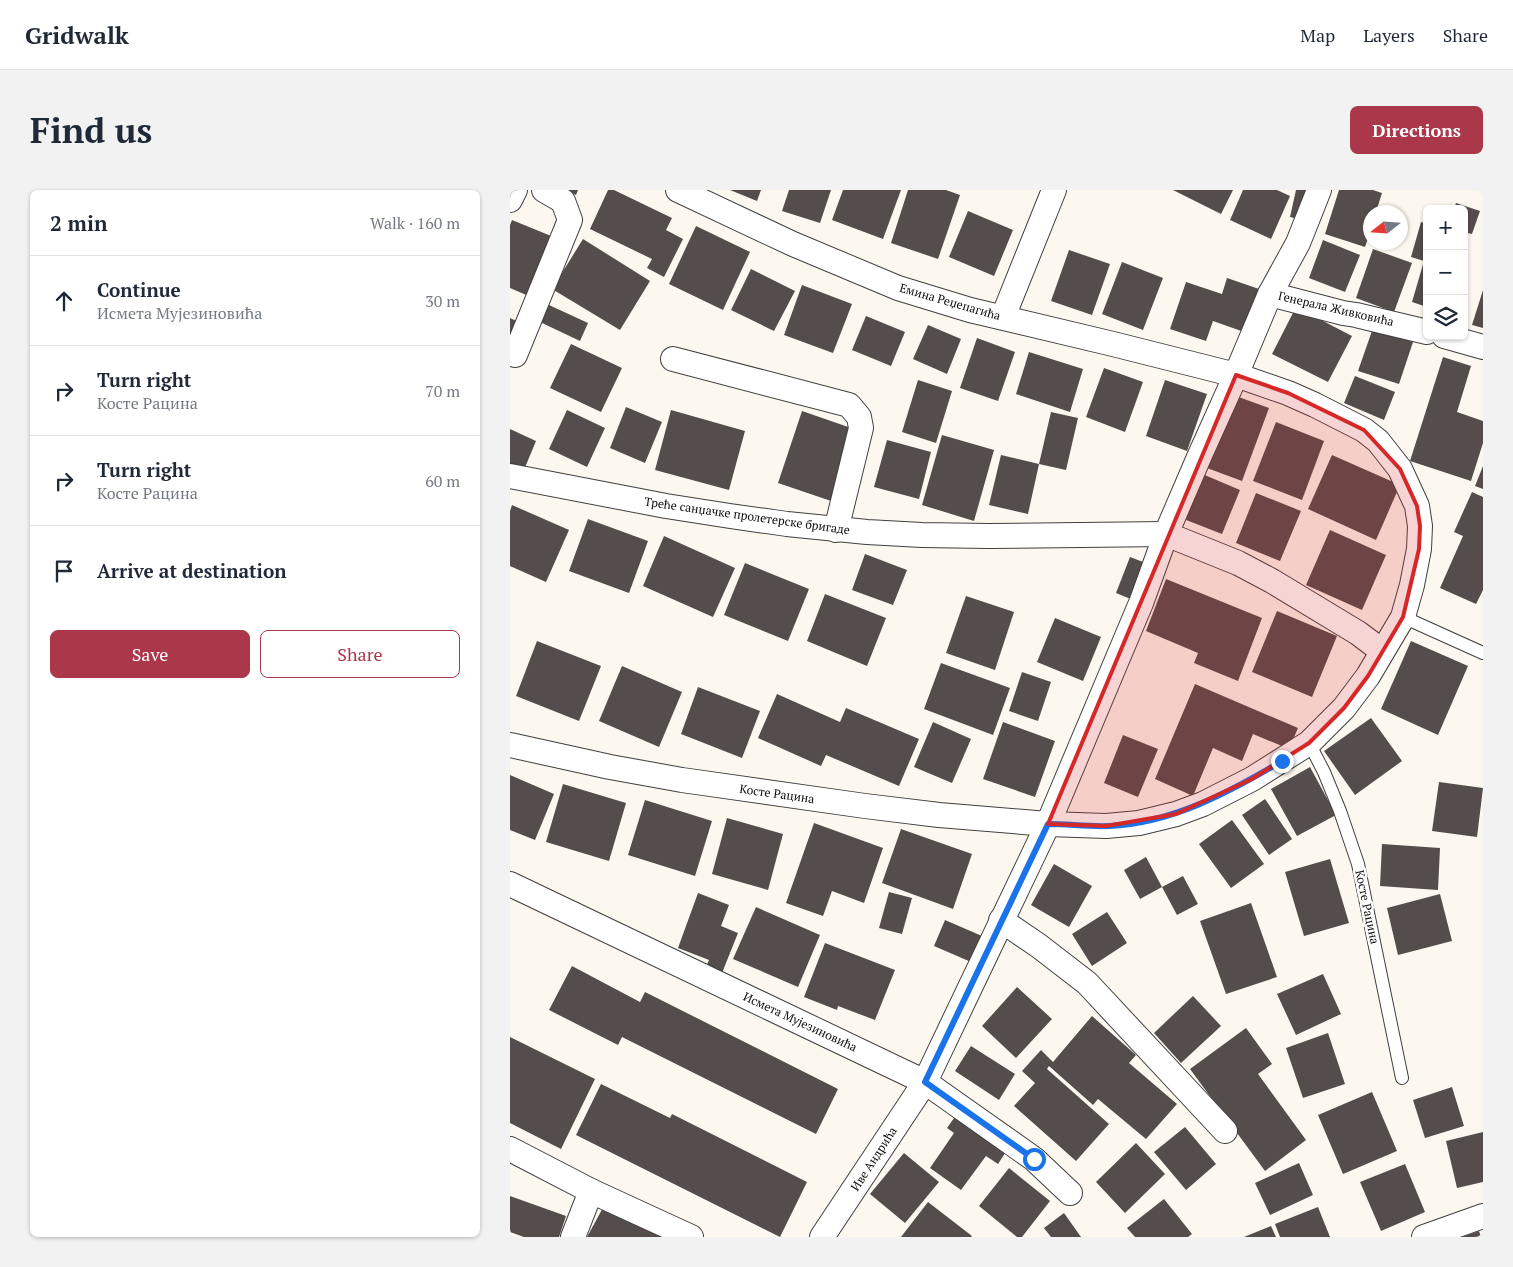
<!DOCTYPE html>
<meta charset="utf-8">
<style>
body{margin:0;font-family:"PT Serif",serif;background:#f2f2f3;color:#1f2937}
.controls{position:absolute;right:15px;top:15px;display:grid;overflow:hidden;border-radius:8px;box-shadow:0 1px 4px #0004}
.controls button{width:45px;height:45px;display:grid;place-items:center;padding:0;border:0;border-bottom:1px solid #e0e1e3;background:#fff;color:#1f2937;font:25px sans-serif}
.compass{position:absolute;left:853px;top:15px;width:45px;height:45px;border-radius:50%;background:#fff;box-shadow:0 1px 4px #0004;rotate:253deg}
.stop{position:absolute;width:15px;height:15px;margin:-11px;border:4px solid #1a73e8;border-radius:50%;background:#fff}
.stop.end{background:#1a73e8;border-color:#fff;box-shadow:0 1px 5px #0008}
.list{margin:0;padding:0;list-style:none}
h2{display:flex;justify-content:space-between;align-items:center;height:65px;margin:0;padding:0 20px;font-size:21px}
h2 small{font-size:16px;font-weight:400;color:#747a83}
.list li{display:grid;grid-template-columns:32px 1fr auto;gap:15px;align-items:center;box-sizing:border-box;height:90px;padding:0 20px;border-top:1px solid #e0e1e3}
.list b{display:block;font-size:19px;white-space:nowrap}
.list p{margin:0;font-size:16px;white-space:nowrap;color:#747a83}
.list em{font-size:16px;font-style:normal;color:#747a83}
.actions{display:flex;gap:10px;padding:15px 20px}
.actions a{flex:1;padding:11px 0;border:1px solid #ab374a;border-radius:8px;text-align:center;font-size:18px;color:#ab374a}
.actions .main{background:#ab374a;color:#fff}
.icon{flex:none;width:28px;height:28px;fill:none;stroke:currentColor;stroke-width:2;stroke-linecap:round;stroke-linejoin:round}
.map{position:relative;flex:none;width:973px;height:1047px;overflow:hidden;border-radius:8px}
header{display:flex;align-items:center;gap:30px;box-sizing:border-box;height:70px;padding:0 25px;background:#fff;border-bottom:1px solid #e0e1e3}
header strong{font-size:24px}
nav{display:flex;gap:28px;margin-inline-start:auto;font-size:18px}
.intro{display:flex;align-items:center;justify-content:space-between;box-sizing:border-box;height:120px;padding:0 30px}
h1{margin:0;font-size:35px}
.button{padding:12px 22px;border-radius:8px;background:#ab374a;color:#fff;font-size:18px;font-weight:700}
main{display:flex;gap:30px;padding:0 30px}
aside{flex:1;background:#fff;border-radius:8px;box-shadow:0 1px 4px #0004}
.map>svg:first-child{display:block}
</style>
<header>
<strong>Gridwalk</strong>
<nav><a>Map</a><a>Layers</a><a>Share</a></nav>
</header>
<div class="intro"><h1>Find us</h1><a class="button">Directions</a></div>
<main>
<aside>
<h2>2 min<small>Walk · 160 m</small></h2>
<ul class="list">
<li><svg class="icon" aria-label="ahead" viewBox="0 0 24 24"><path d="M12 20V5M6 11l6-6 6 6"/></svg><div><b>Continue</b><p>Исмета Мујезиновића</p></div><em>30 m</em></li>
<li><svg class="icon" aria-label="right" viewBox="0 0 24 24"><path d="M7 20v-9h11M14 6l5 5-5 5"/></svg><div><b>Turn right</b><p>Косте Рацина</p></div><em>70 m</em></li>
<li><svg class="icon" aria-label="right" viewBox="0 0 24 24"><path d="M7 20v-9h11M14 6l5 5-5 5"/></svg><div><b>Turn right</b><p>Косте Рацина</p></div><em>60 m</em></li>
<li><svg class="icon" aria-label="arrive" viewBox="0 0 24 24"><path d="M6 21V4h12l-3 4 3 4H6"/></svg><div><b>Arrive at destination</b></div></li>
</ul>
<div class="actions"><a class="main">Save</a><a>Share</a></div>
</aside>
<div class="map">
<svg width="973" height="1047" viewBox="0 0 973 1047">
<rect width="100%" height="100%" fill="#fdf8ef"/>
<g fill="#544d4b">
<polygon points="56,0 68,0 66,5"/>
<polygon points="98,0 104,0 162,28 156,40 173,49 154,87 137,78 142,69 80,39"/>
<polygon points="220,0 251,0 247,11"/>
<polygon points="279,0 321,0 310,33 272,21"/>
<polygon points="333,0 391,0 373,49 322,30"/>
<polygon points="398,0 436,0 450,5 428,69 381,53"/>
<polygon points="663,0 723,0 711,24"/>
<polygon points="733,0 767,0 780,6 761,49 720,30"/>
<polygon points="786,0 803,0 796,31 780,27"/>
<polygon points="829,0 863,0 872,3 866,22 861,22 861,40 855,57 815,44"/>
<polygon points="946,13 970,21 962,44 954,42 954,19 944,19"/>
<polygon points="458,21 503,40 484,86 439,67"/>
<polygon points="2,30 46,48 21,107 0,98 0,35"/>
<polygon points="911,32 917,34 917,117 902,112 914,71 901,67"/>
<polygon points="186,36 240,62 213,120 159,94"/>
<polygon points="73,49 140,91 110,140 42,99"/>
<polygon points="813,50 850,65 835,102 799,88"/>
<polygon points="863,59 902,73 884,122 846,108"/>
<polygon points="559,60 600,74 582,125 541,111"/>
<polygon points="612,72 653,88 633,140 592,124"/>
<polygon points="241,79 285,101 264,141 221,120"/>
<polygon points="717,88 752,100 737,143 703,131 696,151 660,139 676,92 712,104"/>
<polygon points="292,95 342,114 323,163 274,145"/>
<polygon points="973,100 973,138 962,135"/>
<polygon points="39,115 78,133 70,151 30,132"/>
<polygon points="786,117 842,146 818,192 762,164"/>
<polygon points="356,126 395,142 381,176 342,160"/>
<polygon points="0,128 17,136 0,169"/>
<polygon points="418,135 451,149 437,184 403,169"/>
<polygon points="863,138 903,152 889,194 848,181"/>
<polygon points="467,148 505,162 488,211 450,198"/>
<polygon points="61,154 112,178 91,222 40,198"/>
<polygon points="519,162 573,179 560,222 506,204"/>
<polygon points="933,167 961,176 947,222 973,231 973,253 961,291 900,271"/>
<polygon points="594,178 633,192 615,242 576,227"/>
<polygon points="845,186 885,202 874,230 834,213"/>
<polygon points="408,190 442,201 426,253 392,242"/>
<polygon points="655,190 697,204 677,261 636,246"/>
<polygon points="723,205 759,218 732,291 697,278"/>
<polygon points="116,217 152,232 135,273 100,258"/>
<polygon points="57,220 95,238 77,277 39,259"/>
<polygon points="161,220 235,241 219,300 145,280"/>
<polygon points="292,221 347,240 324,312 268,293"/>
<polygon points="541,222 568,228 556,280 529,274"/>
<polygon points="766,232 814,251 792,310 743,291"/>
<polygon points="0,239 26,251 11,287 0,282"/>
<polygon points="432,245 484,260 464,331 412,315"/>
<polygon points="377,250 421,262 409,309 364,297"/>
<polygon points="491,265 529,274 518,324 479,315"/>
<polygon points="822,265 890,295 866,350 798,319"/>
<polygon points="973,276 973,299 965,296"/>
<polygon points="690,283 730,300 712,344 671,328"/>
<polygon points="962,302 973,307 973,400 966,414 930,398 953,346 944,342"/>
<polygon points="746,303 791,321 770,371 726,353"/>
<polygon points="2,315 59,340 36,392 0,376 0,321"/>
<polygon points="78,329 138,351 119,403 59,381"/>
<polygon points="820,340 876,365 852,420 796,395"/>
<polygon points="154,346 225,378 203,427 133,396"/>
<polygon points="355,364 397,380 383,415 342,400"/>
<polygon points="620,367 641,375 628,412 606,403"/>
<polygon points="235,373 299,399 278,451 214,425"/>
<polygon points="656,389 752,428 728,491 684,473 688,463 636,441"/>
<polygon points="315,404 376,428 357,476 297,451"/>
<polygon points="456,406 504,422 485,480 436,463"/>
<polygon points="767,421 827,446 802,507 742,482"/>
<polygon points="545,428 591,447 573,491 527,472"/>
<polygon points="27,451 91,476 69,531 6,506"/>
<polygon points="901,451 958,476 928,545 871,519"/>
<polygon points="431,473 500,498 483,545 414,519"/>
<polygon points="112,476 172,502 149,557 89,531"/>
<polygon points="512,482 541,492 528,531 499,521"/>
<polygon points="685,494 788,538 779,559 743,544 732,571 703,558 683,606 645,589"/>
<polygon points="188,497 250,521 232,568 171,544"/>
<polygon points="267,504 330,532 336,518 409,549 389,596 316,565 311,576 248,548"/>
<polygon points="861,528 892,571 845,605 814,561"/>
<polygon points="423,532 461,549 442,593 404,577"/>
<polygon points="493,532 545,551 525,607 473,589"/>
<polygon points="613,545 648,559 628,607 594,593"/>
<polygon points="800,577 826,625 787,646 761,599"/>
<polygon points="0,585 44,604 25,650 0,640"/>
<polygon points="929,592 973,598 967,647 922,641"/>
<polygon points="53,594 116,613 99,671 36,652"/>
<polygon points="755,609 782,649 759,665 732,625"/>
<polygon points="135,610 202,631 185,686 118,665"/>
<polygon points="217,628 273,644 258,700 202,684"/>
<polygon points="722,630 754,674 721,698 689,654"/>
<polygon points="304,633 373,658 354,713 322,701 313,726 276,713"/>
<polygon points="391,639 462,664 443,719 372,693"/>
<polygon points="872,654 930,658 928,700 870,696"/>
<polygon points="636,667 652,697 630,709 614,680"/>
<polygon points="820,669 839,733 794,746 775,682"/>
<polygon points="544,674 582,696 559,737 521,715"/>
<polygon points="673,686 688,714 667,725 652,697"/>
<polygon points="379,702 402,708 392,744 369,738"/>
<polygon points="188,703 219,715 211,736 228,743 212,783 196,777 199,770 168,758"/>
<polygon points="930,704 942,751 888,765 877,718"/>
<polygon points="741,713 767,787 716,804 690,731"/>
<polygon points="246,717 310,745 288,797 223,769"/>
<polygon points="597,722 617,753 582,776 562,744"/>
<polygon points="435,730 472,746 461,772 424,756"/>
<polygon points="315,753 385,780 365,830 328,816 327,820 294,807"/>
<polygon points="62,776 130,812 135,802 328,899 306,944 112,847 108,855 39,820"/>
<polygon points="813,784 831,824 786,845 767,804"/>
<polygon points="507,797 542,829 506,868 472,836"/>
<polygon points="683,806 711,836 671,873 644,843"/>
<polygon points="582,826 626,865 619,873 667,914 636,949 588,909 583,915 539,876 537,879 599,934 566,971 504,916 525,893 512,881 531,860 543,872"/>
<polygon points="736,838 762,874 748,884 796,950 755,981 680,879"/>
<polygon points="818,843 835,894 793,908 776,858"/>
<polygon points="0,847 85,889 51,959 0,933"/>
<polygon points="461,856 505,884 489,910 445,881"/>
<polygon points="91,894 160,928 162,924 297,992 270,1047 66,945"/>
<polygon points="942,897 954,936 915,948 903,910"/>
<polygon points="862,902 887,961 833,984 808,925"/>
<polygon points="449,921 499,957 488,974 476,966 451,1000 420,978 444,943 437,938"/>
<polygon points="675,937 706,974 676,1000 644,962"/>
<polygon points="973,942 973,992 947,998 936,951"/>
<polygon points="626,953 655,984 615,1023 586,992"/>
<polygon points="394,963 429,992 395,1033 360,1004"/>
<polygon points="789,973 803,1005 760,1025 745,993"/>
<polygon points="895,974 915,1022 871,1041 850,992"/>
<polygon points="499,978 540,1011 512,1047 507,1047 469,1016"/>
<polygon points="0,1006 56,1026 49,1047 14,1047 0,1042"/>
<polygon points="654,1009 682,1044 678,1047 625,1047 617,1038"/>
<polygon points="418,1012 462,1046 461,1047 391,1047"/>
<polygon points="95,1014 154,1047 77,1047"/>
<polygon points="808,1017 820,1047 770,1047 765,1034"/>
<polygon points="554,1023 571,1047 541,1047 534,1038"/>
<polygon points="761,1036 766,1047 734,1047"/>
<polygon points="969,1041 971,1047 952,1047"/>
</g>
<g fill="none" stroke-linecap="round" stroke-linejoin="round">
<defs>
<g id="lane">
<polyline points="893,427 973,463"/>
<polyline points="799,553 814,582 830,621 848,674 892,888"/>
</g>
<g id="street">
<polyline points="0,10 5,0"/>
<polyline points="760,104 833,123 846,125 917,142"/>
<polyline points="493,127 544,0"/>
<polyline points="934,146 973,157"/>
<polyline points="5,165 60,30 53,11 34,0"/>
<polyline points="163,169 339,215 349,227 351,238 326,340"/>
<polyline points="0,286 156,316 220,326 277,334 357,342 412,345 479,346 656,344 728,373 762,391 848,443 872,461"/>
<polyline points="0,555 100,577 172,590 355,616 429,625 538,634 596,636 629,633 666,624 693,614 742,589 799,553 834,518 858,486 893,427 902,395 909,359 910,336 907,316 890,279 868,251 854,240 805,215 778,203 726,185 603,154 460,120 388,98 283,54 168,0"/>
<polyline points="0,694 415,892 524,969 560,1003"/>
<polyline points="491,730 529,756 577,793 715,941"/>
<polyline points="0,959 81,1001 181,1047"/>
<polyline points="63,1047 81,1001"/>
<polyline points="312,1047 415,892 538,634 631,413 656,344 690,265 726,185 760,104 788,53 809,0"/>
<polyline points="914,1047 973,1026"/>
</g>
</defs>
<use href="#lane" stroke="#404040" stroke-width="14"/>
<use href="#street" stroke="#404040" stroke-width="26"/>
<use href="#lane" stroke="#fff" stroke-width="12"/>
<use href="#street" stroke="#fff" stroke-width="24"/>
</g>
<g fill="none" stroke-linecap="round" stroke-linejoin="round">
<path stroke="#1a73e8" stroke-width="6" d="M524,969L415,892L538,634C558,634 579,637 599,636C662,633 718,603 772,571"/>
</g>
<path fill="#d62828" fill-opacity="0.2" stroke="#d62828" stroke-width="4" stroke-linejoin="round" d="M726,185L778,203L854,240L890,279L907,316L910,336L909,359L893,427L858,486L834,518L799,553L742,589L666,624L596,636L538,634Z"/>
<g text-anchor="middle" stroke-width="5" stroke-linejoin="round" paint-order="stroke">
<g font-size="12" fill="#0d0d0d" stroke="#fff">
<text transform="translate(440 112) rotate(16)" y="4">Емина Реџепагића</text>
<text transform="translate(826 119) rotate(13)" y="4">Генерала Живковића</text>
<text transform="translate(237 326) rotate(8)" y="4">Треће санџачке пролетерске бригаде</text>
<text transform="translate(267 604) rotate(8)" y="4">Косте Рацина</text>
<text transform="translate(857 717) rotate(78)" y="4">Косте Рацина</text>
<text transform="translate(290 832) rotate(25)" y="4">Исмета Мујезиновића</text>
<text transform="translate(364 969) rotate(-57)" y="4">Иве Андрића</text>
</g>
</g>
</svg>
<div class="controls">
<button>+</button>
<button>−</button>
<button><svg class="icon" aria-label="layers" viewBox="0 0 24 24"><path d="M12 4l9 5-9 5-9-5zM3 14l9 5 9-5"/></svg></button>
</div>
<svg class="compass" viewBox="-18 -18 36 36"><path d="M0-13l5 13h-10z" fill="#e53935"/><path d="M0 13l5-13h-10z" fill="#747a83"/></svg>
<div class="stop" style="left:524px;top:969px"></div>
<div class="stop end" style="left:772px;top:571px"></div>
</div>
</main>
